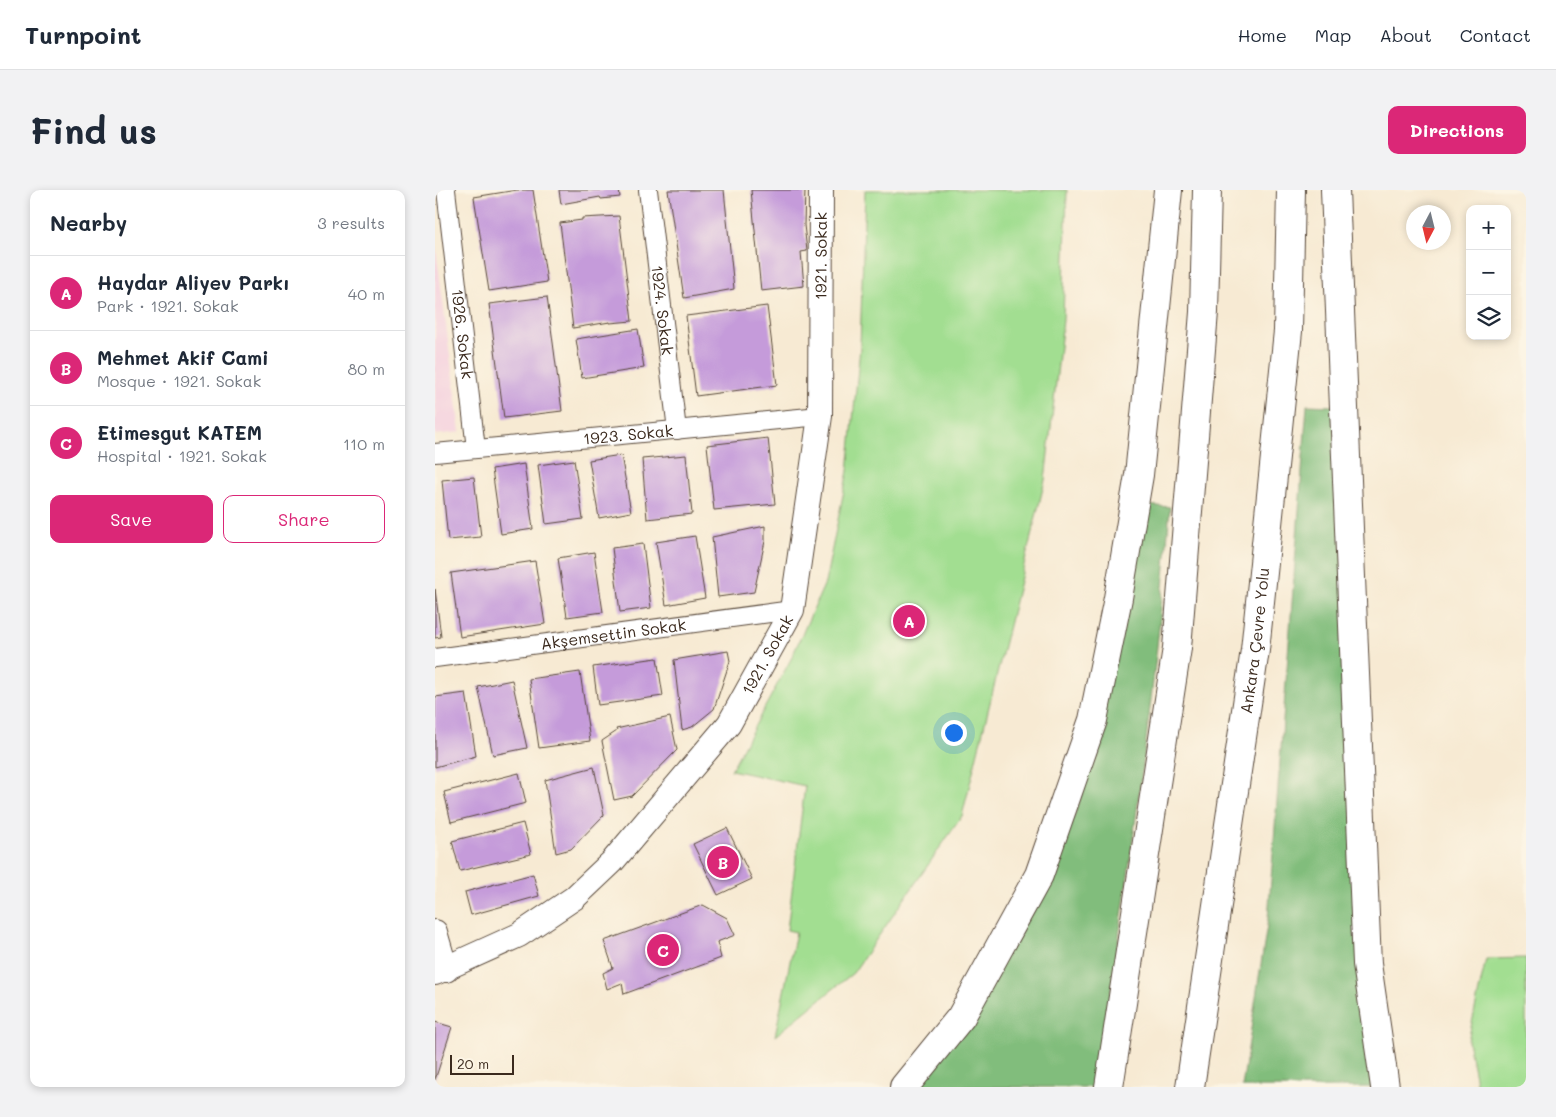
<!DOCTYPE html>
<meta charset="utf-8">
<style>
body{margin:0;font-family:Mali,sans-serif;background:#f2f2f3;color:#1f2937}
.controls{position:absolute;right:15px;top:15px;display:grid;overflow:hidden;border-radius:10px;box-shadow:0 2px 8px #0003}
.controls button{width:45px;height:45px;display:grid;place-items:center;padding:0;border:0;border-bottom:1px solid #e0e1e3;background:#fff;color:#1f2937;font:25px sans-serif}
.compass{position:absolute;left:971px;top:15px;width:45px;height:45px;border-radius:50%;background:#fff;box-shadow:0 2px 8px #0003;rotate:187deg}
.scale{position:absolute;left:15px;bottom:12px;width:64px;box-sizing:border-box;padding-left:5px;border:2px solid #3b2a1e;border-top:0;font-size:14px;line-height:18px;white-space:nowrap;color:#3b2a1e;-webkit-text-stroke:4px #fcf5e5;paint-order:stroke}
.you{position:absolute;left:518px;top:542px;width:18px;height:18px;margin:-12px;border:4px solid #fff;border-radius:50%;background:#1a73e8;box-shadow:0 0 0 8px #1a73e833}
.badge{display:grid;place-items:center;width:32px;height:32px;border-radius:50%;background:#db2777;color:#fff;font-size:16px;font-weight:700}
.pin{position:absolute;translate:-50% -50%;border:2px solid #fff;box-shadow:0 1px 5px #0006}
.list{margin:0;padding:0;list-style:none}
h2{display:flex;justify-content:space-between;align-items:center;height:65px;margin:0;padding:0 20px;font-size:21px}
h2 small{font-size:16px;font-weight:400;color:#747a83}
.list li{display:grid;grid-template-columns:32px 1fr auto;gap:15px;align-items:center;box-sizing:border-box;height:75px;padding:0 20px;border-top:1px solid #e0e1e3}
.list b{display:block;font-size:19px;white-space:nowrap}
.list p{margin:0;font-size:16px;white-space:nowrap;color:#747a83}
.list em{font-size:16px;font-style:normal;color:#747a83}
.actions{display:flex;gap:10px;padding:15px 20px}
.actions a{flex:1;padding:11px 0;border:1px solid #db2777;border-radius:10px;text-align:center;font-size:18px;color:#db2777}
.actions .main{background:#db2777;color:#fff}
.icon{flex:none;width:28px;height:28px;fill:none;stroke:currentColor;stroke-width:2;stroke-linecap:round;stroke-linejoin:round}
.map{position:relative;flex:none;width:1091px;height:897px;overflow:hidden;border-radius:10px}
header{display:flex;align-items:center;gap:30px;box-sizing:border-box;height:70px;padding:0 25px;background:#fff;border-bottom:1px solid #e0e1e3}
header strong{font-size:24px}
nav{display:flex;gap:28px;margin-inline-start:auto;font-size:18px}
.intro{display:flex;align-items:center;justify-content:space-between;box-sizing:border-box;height:120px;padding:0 30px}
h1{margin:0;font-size:35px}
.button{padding:12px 22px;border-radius:10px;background:#db2777;color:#fff;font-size:18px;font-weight:700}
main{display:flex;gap:30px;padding:0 30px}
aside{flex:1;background:#fff;border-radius:10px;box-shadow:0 2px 8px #0003}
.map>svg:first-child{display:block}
</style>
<header>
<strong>Turnpoint</strong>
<nav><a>Home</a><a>Map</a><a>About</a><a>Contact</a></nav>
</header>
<div class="intro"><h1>Find us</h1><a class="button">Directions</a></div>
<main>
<aside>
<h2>Nearby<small>3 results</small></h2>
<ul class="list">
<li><span class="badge">A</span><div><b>Haydar Aliyev Parkı</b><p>Park · 1921. Sokak</p></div><em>40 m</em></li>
<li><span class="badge">B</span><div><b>Mehmet Akif Cami</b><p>Mosque · 1921. Sokak</p></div><em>80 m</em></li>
<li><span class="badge">C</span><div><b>Etimesgut KATEM</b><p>Hospital · 1921. Sokak</p></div><em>110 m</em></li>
</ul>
<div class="actions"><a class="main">Save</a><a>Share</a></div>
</aside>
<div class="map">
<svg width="1091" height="897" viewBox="0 0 1091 897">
<rect width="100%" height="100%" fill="#fcf5e5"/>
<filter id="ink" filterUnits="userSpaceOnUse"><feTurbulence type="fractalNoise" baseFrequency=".02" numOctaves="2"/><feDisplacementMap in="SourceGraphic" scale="10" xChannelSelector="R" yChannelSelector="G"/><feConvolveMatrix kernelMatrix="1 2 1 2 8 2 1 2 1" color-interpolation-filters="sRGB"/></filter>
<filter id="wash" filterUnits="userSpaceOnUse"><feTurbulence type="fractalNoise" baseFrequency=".0096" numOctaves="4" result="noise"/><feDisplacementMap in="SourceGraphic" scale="20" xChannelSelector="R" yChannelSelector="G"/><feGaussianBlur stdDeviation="1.12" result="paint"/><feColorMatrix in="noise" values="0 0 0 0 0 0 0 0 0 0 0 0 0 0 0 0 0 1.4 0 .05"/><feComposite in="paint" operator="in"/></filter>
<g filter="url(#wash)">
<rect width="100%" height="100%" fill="#f7ead3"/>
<polygon fill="#f4cfde" points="0,51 25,242 0,245"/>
<g fill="#a2de91" stroke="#6e8458">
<polygon points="430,0 632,0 628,130 610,290 527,626 418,783 340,846 361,742 352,740 370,596 296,580 356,469 390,393 413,281 425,158"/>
<polygon points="1091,768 1091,897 1042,897 1033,851 1051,769"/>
</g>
<g fill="#81bd7b" stroke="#5e744c">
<polygon points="872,215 898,216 940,897 807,897 833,729"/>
<path d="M711,315L735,317C720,512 691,704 661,897H479L615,688L644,613L685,450Z"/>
</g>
<g id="blocks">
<g fill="#c59bda">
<polygon points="82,0 98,0 112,92 54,101 39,7"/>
<polygon points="124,0 184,0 185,7 166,9 165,7 126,14"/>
<polygon points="233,0 289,0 299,99 249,108"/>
<polygon points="316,0 370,0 369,35 372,61 366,62 369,96 326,101"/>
<polygon points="184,26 197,131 175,133 175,132 138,138 125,33 147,30 147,28"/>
<polygon points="112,107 127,221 69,228 54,114"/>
<polygon points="332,116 342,195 261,206 251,126"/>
<polygon points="203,139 209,178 147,188 141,149"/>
<polygon points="333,248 340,314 279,320 272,255"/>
<polygon points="186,265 196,322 164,328 154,270"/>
<polygon points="251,265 257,324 212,329 207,269"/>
<polygon points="139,270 148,329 111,334 103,275"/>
<polygon points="89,274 98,339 66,344 57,279"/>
<polygon points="39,287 46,347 13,350 7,290"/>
<polygon points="330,336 330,351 319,402 283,407 277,347"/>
<polygon points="260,346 270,408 231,415 221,352"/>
<polygon points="208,354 216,418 185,422 177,358"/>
<polygon points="159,362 168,422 132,427 123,368"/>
<polygon points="100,371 110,434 25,447 16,383"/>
<polygon points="0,399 6,447 0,448"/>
<polygon points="293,461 295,471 279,519 257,537 247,540 239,470"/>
<polygon points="222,468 228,506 163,515 158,477"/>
<polygon points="145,482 155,551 104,558 94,489"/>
<polygon points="77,490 92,558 58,565 43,497"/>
<polygon points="31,503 41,566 0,577 0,507"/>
<polygon points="235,527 242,560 197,606 179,610 167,551 182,541 181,539"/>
<polygon points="159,577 169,625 136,659 121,663 110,590"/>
<polygon points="84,583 91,613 16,632 9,602"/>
<polygon points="88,633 96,664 25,681 17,651"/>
<polygon points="292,638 317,689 283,705 258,654"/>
<polygon points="98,684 104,706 36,725 30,702"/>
<polygon points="268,715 292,728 300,745 282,752 286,768 189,804 187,793 172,799 168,783 178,778 169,751"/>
<polygon points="0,832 17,837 0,890"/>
</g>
</g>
</g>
<g filter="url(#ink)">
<use href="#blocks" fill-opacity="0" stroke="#574739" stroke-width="1"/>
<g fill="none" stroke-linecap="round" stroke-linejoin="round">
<defs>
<g id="street">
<path id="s1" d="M11,0L41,259"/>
<path id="s2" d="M213,0L242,240"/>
<path id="s3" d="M0,263L385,226"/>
<path id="s4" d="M0,468L357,420"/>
</g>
<g id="secondary">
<polyline points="0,742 11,780"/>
<path id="s5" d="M0,783L84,745L139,708L177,672L294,534L357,420L385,226L386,0"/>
</g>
<g id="highway">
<polyline points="900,0 932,774 950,897"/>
<polyline points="469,897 526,827 604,685 658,530 683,408 704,285 733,0"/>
<polyline points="674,897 742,458 769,122 772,0"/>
<path id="s6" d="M755,897L820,460L853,141L856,0"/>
</g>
</defs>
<use href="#street" stroke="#574739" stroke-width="20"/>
<use href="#secondary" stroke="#574739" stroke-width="26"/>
<use href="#highway" stroke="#574739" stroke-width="30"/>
<use href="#street" stroke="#fff" stroke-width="18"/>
<use href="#secondary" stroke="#fff" stroke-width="24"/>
<use href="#highway" stroke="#fff" stroke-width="28"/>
</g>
</g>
<g text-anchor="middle" stroke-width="4.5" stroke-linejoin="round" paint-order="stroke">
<g font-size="16" fill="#3b2a1e" stroke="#fcf5e5">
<text dy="6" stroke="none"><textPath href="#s5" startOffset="878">1921. Sokak</textPath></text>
<text dy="6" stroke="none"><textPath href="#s2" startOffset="121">1924. Sokak</textPath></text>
<text dy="6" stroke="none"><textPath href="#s1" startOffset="145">1926. Sokak</textPath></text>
<text dy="6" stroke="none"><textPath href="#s3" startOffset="194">1923. Sokak</textPath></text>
<text dy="6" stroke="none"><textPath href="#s4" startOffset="180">Akşemsettin Sokak</textPath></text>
<text dy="6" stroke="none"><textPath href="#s6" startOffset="451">Ankara Çevre Yolu</textPath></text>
<text dy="6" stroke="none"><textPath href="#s5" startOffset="471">1921. Sokak</textPath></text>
</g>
</g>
</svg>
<div class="controls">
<button>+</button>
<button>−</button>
<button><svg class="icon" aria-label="layers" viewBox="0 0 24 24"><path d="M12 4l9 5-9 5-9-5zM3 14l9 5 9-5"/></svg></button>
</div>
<svg class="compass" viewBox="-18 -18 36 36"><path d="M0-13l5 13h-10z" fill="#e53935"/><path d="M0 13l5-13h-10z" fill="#747a83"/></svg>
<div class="scale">20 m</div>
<div class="you"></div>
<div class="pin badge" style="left:474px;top:431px">A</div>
<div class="pin badge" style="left:288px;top:672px">B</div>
<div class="pin badge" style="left:228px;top:760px">C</div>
</div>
</main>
